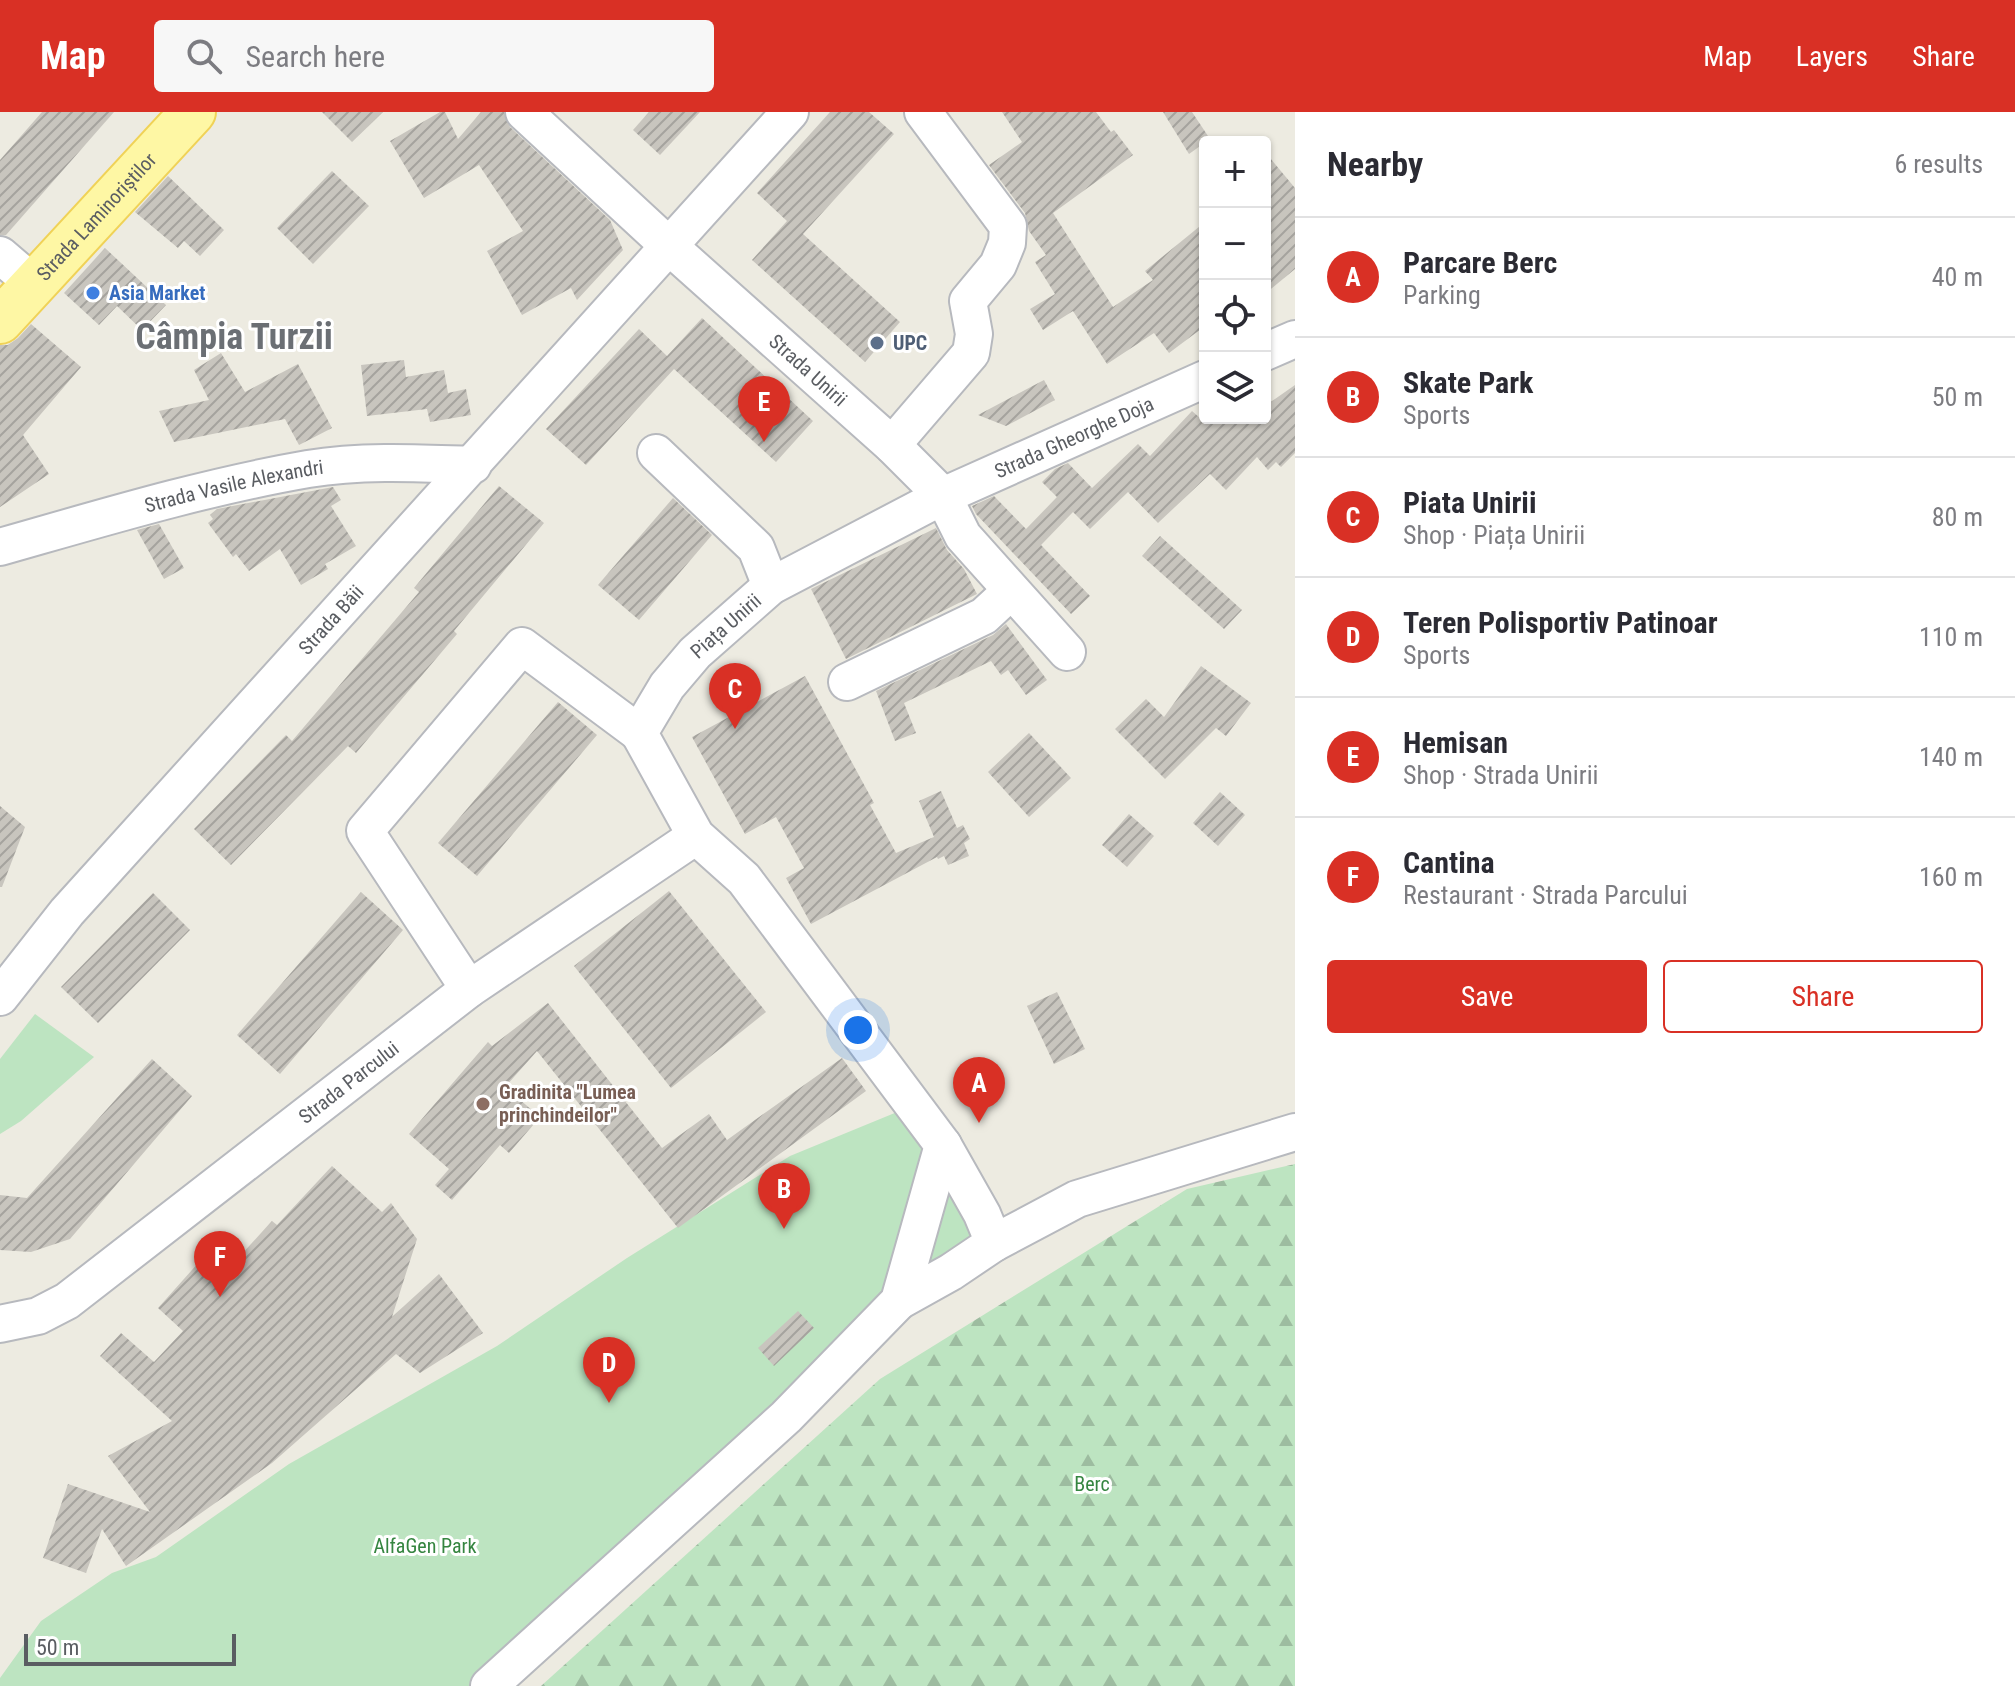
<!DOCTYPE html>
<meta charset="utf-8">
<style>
body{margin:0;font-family:"Roboto Condensed",sans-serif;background:#f7f7f7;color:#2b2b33}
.controls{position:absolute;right:24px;top:24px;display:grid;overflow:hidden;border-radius:8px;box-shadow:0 2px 6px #0004}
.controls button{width:72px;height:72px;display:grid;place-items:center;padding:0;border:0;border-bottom:2px solid #e1e1e2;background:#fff;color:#2b2b33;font:40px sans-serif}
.scale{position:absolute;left:24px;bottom:20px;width:212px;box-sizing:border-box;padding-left:8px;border:4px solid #5a5d62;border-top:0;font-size:22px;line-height:28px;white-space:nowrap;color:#5a5d62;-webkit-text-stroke:6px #fff;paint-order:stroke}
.you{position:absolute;left:858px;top:918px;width:28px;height:28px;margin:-20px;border:6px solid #fff;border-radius:50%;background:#1a73e8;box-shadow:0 0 0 12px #1a73e833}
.badge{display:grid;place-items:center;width:52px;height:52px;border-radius:50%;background:#d93025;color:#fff;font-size:26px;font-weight:700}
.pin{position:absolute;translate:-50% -66px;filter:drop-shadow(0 2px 4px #0008)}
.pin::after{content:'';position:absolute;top:42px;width:28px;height:24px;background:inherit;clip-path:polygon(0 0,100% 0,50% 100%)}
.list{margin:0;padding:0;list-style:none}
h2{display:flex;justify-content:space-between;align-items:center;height:104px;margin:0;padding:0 32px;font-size:34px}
h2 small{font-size:26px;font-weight:400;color:#7c7c81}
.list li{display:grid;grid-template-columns:52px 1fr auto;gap:24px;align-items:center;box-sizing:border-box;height:120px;padding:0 32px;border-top:2px solid #e1e1e2}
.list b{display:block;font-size:30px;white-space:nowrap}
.list p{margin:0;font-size:26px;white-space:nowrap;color:#7c7c81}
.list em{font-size:26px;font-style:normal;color:#7c7c81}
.actions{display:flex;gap:16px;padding:24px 32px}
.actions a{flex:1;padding:18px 0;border:2px solid #d93025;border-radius:8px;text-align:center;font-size:28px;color:#d93025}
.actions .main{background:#d93025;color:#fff}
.icon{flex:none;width:44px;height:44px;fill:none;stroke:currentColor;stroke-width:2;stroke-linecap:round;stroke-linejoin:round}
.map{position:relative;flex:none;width:1295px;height:1574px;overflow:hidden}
header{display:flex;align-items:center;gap:48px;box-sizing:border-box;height:112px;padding:0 40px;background:#d93025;color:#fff}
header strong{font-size:38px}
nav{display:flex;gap:44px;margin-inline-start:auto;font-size:28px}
.search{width:560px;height:72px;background:#f7f7f7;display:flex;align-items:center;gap:20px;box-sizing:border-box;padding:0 28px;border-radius:8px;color:#7c7c81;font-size:30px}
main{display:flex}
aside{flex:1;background:#fff}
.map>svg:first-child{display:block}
</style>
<header>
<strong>Map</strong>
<div class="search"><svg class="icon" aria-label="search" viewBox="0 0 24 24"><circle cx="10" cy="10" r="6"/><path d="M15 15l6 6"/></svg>Search here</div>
<nav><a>Map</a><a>Layers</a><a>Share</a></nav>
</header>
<main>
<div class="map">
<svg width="1295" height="1574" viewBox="0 0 1295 1574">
<defs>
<pattern id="forest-firs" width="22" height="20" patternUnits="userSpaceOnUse" patternTransform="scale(2)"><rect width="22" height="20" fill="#bde4c1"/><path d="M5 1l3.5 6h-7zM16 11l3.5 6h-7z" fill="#9dbca0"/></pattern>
<pattern id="building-hatch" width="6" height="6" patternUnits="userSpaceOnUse" patternTransform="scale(2)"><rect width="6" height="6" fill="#c8c5be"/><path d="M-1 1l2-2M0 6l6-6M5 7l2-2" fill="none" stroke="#a5a39e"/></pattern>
</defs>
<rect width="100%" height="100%" fill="#edebe1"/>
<g fill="#bde4c1">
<polygon points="35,902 94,945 21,1009 0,1022 0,947"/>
<polygon points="902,998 928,1051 885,1192 474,1574 0,1574 0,1566 41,1509 112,1461 156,1445 289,1352 497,1234 627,1146 790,1044"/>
<polygon points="951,1077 980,1123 936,1153 929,1146 939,1078"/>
</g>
<polygon fill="url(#forest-firs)" points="1295,1052 1295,1574 541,1574 880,1267 1187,1077"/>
<g fill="url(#building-hatch)">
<polygon points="42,0 114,0 6,123 0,123 0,48"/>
<polygon points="322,0 383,0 352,30"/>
<polygon points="440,0 445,0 458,27 481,0 504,0 510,15 610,108 623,138 577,188 571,176 522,203 487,139 523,119 479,53 424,86 390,29"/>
<polygon points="649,0 700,0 660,43 633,18"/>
<polygon points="830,0 869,0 894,22 803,122 900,210 865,250 752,148 787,109 757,81"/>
<polygon points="1002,0 1096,0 1111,20 1114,18 1133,43 1053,101 1113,195 1153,168 1145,159 1205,110 1205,214 1169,241 1154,221 1107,252 1073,199 1043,218 1030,197 1055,182 1035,150 1046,143 1029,119 1025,101 989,53 1022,30"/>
<polygon points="1163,0 1192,0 1210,27 1189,42"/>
<polygon points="1265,40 1295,76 1295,157 1265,182"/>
<polygon points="332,59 369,94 313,152 277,116"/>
<polygon points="168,64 224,118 200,144 184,129 178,136 135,100"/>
<polygon points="105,136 166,193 142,218 117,194 99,213 64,181"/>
<polygon points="702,206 813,309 776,350 674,257 586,353 546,317 639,217 667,244"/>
<polygon points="31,212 81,255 23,323 49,362 0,395 0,233 8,233 18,226"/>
<polygon points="221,241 245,280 298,252 332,316 299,333 285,307 174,330 159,299 209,288 194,258"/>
<polygon points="404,248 406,265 444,258 448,281 466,277 471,303 430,310 427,297 367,304 361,253"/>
<polygon points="1044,268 1055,288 1006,314 978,303"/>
<polygon points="1295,273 1295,341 1281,355 1276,350 1268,358 1257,345 1226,378 1210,362 1158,411 1128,380 1090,417 1073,400 1041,433 1090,484 1071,502 976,402 972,394 994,384 1026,417 1057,385 1042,370 1055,357 1068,351 1092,376 1138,332 1150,344 1192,299 1200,306 1265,306 1265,294"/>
<polygon points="499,374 544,411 454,519 457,522 356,641 348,634 231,753 194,717 286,623 292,629 419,480 414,476"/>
<polygon points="333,375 341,388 331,394 356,434 325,452 328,457 301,473 280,437 249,459 236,442 233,445 208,411 213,407 210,403 217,397"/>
<polygon points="673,386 712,423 639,508 598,473"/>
<polygon points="159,412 184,456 164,467 137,418"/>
<polygon points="936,416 947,438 964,457 977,482 846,547 811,477"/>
<polygon points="1160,424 1242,498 1224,517 1142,444"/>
<polygon points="1006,512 1047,568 1026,583 1008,558 1001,563 991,549 904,591 916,621 895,629 876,579 993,523"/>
<polygon points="1201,554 1251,591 1226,624 1216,616 1165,667 1115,617 1146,587 1164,605"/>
<polygon points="805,564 874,691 870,693 896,741 934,725 919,689 941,679 957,716 963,713 970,727 964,731 969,744 948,753 944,744 938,747 937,745 811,812 786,766 804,756 776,705 745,722 692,625"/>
<polygon points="558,590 597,623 477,764 438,731"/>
<polygon points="1029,621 1071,666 1029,705 988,660"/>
<polygon points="1220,680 1245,703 1218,734 1193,711"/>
<polygon points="0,694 25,715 2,775 0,775"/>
<polygon points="1129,702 1154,724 1127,755 1102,733"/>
<polygon points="669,779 766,900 671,976 574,854"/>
<polygon points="361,780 403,818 280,962 237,923"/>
<polygon points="153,781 190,818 98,911 61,875"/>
<polygon points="1057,880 1085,937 1054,952 1027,894"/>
<polygon points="548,891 662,1036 709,1002 727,1028 842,946 866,979 678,1116 537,939 505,975 540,1005 509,1041 500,1033 452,1088 435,1073 449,1057 409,1022 488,930 492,934"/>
<polygon points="152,947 192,984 70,1127 31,1140 0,1138 0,1083 27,1086"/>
<polygon points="332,1054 382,1100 391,1091 417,1127 392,1205 439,1162 483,1221 420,1261 396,1242 272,1351 126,1454 102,1417 86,1461 43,1446 68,1372 150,1400 108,1344 172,1309 100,1244 121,1221 154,1250 183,1219 158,1196 200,1149 219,1167 272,1109 277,1113"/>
<polygon points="798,1199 814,1216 774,1254 758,1236"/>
</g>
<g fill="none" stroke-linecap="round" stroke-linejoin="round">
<defs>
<g id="minor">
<path id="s1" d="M524,0L670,135L892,333L943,384L963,424L1067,540"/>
<polyline points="0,143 34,172"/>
<polyline points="1265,240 1295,227"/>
<polyline points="892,333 971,241 974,222 968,189 998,153 1007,131 1008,114 923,0"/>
<polyline points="656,341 756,436 771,474"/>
<path id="s2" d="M0,435C102,406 204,375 308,357C362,348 419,351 473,353"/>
<polyline points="847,570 984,504 1011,479"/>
<polyline points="469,877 365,719 522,534 639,621"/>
<path id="s3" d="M0,885L67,800L790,0"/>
<polyline points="994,1131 1077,1087 1295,1020"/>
<polyline points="899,1189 951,1160 994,1131 982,1102 943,1033"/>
<path id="s4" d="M0,1212L38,1204L67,1189L469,877L696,724"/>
<path id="s5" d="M489,1574L786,1305L899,1189L943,1033L744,767L696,724L639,621L667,574L695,541L771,474L943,384L1205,267"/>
</g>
<g id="major">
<path id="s6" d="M0,209L193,0"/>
</g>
</defs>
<use href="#minor" stroke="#b7b9be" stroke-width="40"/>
<use href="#major" stroke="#f0d257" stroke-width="48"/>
<use href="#minor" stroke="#fff" stroke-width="36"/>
<use href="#major" stroke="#fef7a4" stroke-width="44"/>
</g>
<circle fill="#3f7fe0" stroke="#fff" stroke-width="3" cx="93" cy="181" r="8"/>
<circle fill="#5c6f8a" stroke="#fff" stroke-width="3" cx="877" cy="231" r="8"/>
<circle fill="#8d6e63" stroke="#fff" stroke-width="3" cx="483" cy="992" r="8"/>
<g text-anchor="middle" stroke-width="6" stroke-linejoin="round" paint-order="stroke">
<g font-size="20" fill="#5a5d62" stroke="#fff">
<text dy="7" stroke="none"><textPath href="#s6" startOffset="142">Strada Laminoriștilor</textPath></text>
<text dy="7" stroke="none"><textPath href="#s1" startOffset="384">Strada Unirii</textPath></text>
<text dy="7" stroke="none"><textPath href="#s5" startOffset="1776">Strada Gheorghe Doja</textPath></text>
<text dy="7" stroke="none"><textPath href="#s2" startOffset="242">Strada Vasile Alexandri</textPath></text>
<text dy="7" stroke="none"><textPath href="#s3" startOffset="502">Strada Băii</textPath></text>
<text dy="7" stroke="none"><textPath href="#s5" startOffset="1378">Piața Unirii</textPath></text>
<text dy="7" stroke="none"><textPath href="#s4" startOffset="428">Strada Parcului</textPath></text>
</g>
<g font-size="20" font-weight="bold" fill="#366cbe" stroke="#fff" text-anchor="start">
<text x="109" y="188">Asia Market</text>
</g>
<g font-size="20" font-weight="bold" fill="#4e5e75" stroke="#fff" text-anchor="start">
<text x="893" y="238">UPC</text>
</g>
<g font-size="20" font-weight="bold" fill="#785e54" stroke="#fff" text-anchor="start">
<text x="499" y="987">Gradinita "Lumea<tspan x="499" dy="23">princhindeilor"</tspan></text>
</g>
<g font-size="20" fill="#358540" stroke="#fff">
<text x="1092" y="1379">Berc</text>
<text x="425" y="1441">AlfaGen Park</text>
</g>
<g font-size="36" font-weight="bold" fill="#6b6f74" stroke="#fff">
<text x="234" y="237">Câmpia Turzii</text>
</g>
</g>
</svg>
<div class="controls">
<button>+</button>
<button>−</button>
<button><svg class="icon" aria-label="locate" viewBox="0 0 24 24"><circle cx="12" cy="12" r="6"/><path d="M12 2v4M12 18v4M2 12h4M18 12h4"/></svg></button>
<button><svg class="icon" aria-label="layers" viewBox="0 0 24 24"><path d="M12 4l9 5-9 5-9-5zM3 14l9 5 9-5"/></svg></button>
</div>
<div class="scale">50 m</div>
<div class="you"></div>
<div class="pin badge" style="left:979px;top:1011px">A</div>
<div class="pin badge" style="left:784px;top:1117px">B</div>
<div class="pin badge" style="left:735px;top:617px">C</div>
<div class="pin badge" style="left:609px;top:1291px">D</div>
<div class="pin badge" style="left:764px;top:330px">E</div>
<div class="pin badge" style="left:220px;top:1185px">F</div>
</div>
<aside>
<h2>Nearby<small>6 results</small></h2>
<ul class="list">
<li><span class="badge">A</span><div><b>Parcare Berc</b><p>Parking</p></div><em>40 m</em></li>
<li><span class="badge">B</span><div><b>Skate Park</b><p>Sports</p></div><em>50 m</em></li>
<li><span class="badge">C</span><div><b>Piata Unirii</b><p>Shop · Piața Unirii</p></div><em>80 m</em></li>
<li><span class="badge">D</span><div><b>Teren Polisportiv Patinoar</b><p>Sports</p></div><em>110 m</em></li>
<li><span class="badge">E</span><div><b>Hemisan</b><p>Shop · Strada Unirii</p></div><em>140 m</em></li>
<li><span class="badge">F</span><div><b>Cantina</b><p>Restaurant · Strada Parcului</p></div><em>160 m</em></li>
</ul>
<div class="actions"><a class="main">Save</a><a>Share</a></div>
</aside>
</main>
